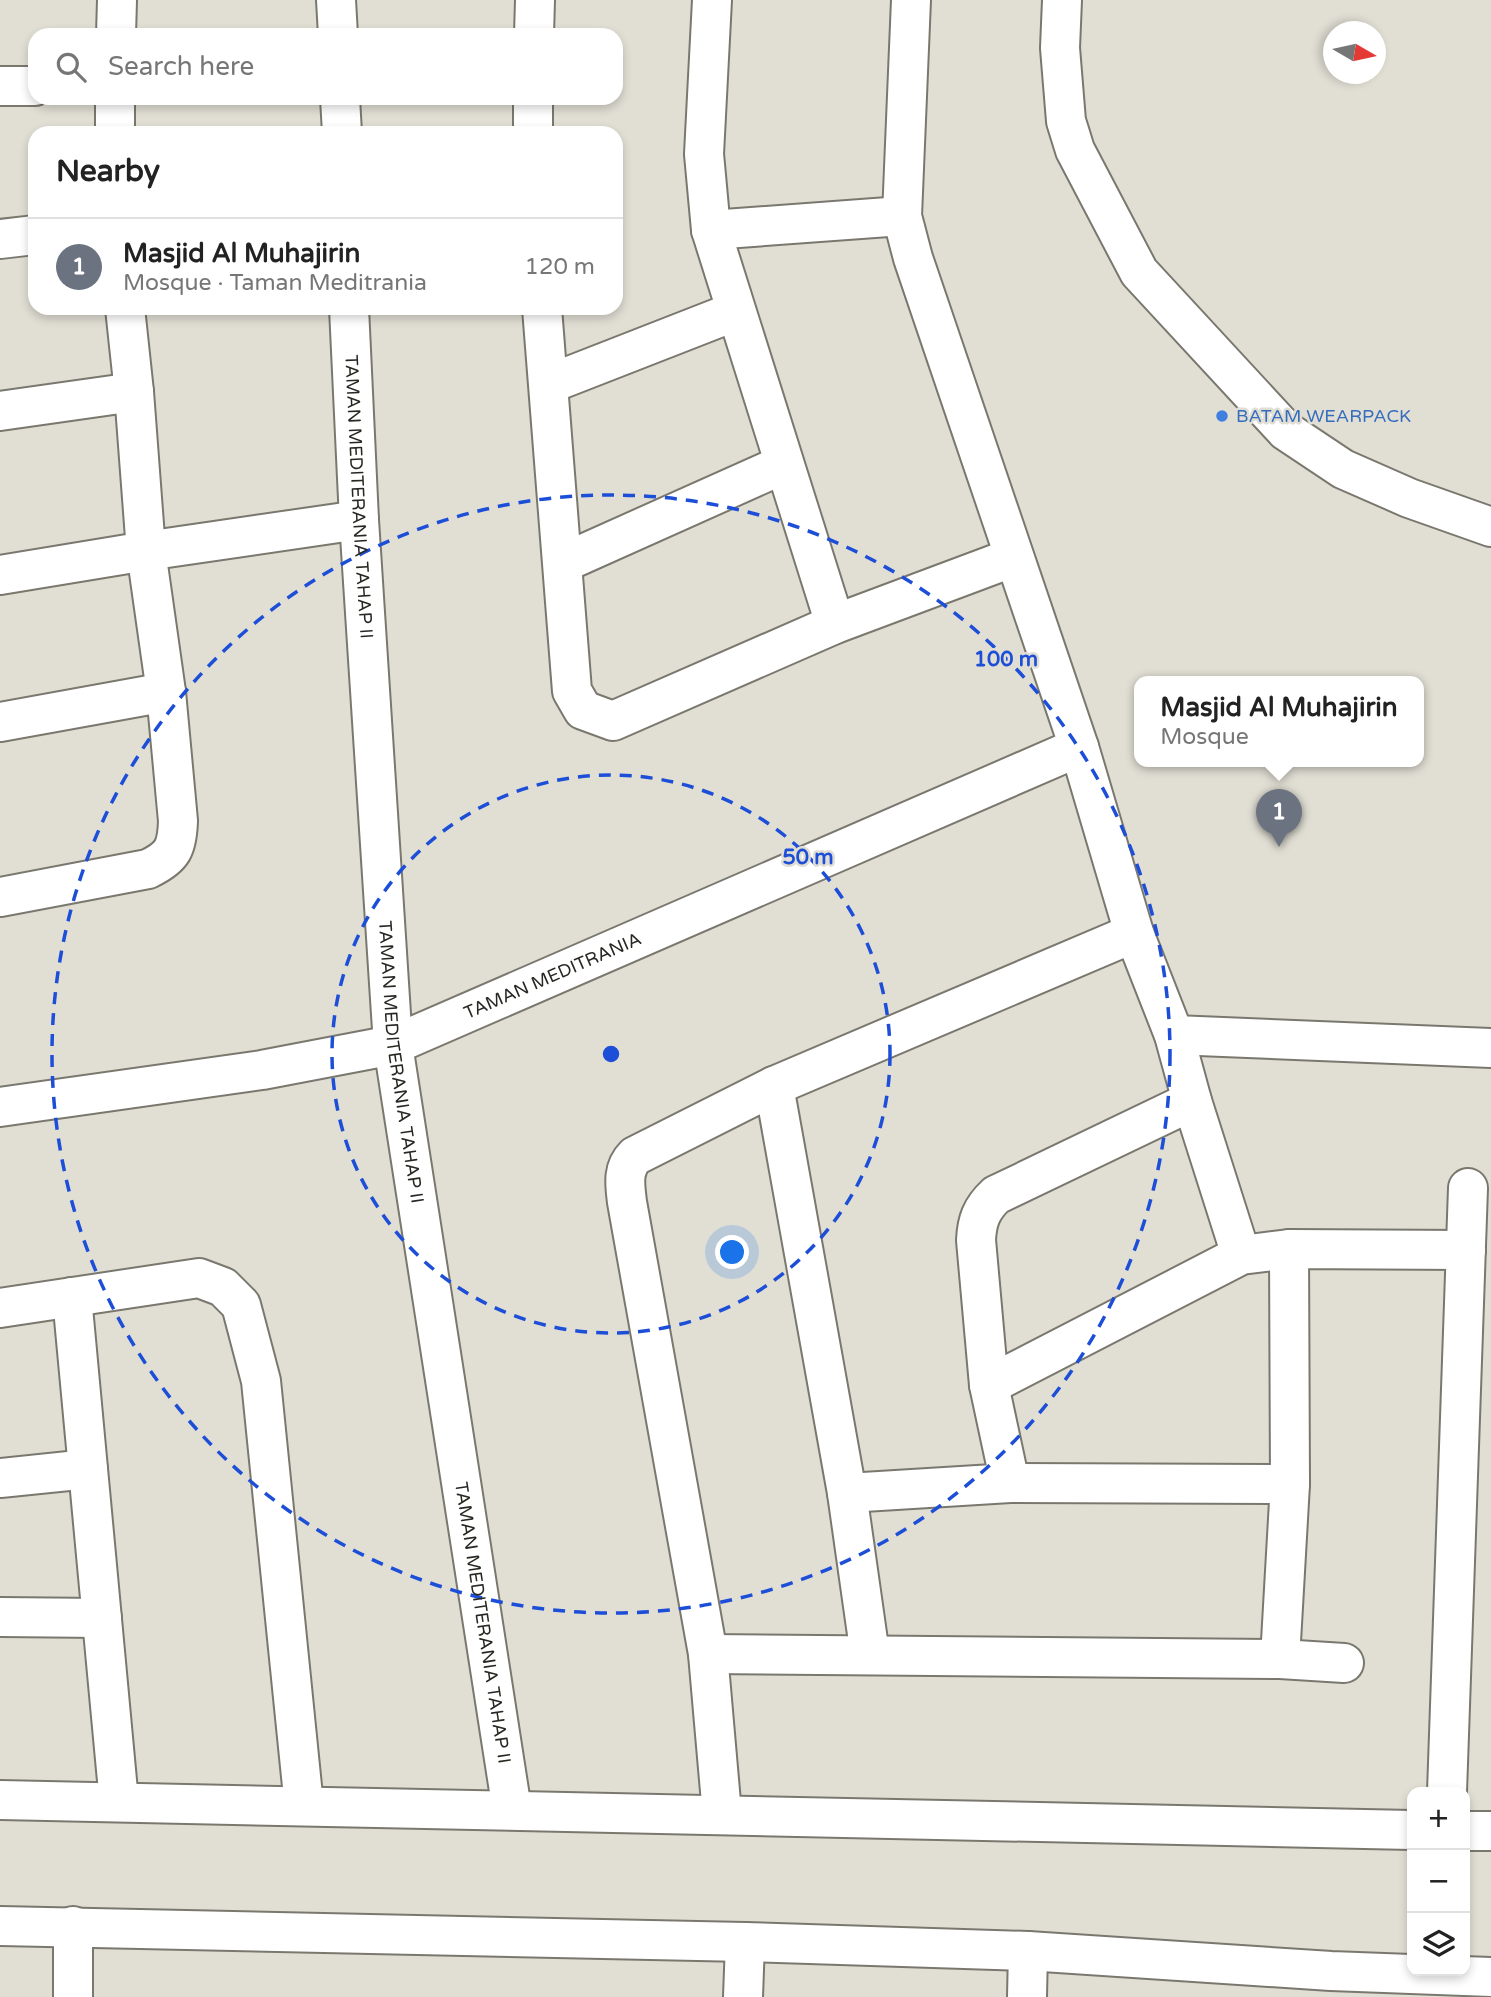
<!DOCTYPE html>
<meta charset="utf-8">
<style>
body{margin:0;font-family:"Varela Round",sans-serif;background:#f2f2f2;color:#222}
.controls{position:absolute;right:21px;bottom:21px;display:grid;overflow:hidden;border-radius:14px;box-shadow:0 4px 10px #0003}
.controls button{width:63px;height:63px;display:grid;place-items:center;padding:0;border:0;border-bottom:2px solid #e0e0e0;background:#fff;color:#222;font:35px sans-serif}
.compass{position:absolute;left:1323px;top:21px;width:63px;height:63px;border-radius:50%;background:#fff;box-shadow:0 4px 10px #0003;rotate:99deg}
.you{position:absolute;left:733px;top:1253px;width:24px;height:24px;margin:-18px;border:5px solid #fff;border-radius:50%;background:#1a73e8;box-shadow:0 0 0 10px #1a73e833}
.badge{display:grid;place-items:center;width:46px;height:46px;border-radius:50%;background:#1a73e8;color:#fff;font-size:23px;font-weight:700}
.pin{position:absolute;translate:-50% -58px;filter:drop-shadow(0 2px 4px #0008)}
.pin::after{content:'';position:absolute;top:37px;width:24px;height:21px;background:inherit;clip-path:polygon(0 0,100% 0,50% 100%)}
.popup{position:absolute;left:1134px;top:676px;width:290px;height:91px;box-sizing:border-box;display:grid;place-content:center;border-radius:14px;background:#fff;filter:drop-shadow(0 2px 5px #0005);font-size:23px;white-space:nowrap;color:#767676}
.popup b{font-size:26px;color:#222}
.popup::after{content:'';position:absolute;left:50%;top:100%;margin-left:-14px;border:14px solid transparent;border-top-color:#fff}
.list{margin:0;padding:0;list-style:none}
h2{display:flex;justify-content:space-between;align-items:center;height:91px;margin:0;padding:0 28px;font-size:30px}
h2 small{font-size:23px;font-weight:400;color:#767676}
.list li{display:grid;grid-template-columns:46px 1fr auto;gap:21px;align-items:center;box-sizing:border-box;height:98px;padding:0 28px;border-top:2px solid #e0e0e0}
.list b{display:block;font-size:26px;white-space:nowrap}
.list p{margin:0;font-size:23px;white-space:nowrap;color:#767676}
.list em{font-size:23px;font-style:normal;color:#767676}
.icon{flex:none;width:38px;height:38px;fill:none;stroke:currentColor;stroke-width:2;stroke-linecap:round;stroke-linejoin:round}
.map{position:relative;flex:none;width:1491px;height:1997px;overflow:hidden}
.search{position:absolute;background:#fff;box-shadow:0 4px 10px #0003;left:28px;top:28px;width:595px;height:77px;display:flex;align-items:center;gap:18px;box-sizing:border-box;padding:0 24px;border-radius:21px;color:#767676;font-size:26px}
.panel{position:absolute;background:#fff;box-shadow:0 4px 10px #0003;left:28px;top:126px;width:595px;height:189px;border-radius:21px}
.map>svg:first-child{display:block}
</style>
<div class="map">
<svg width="1491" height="1997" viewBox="0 0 1491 1997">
<rect width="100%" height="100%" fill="#e1dfd4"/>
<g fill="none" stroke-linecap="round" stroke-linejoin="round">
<defs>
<g id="minor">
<polyline points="336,0 338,35"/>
<polyline points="712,0 704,154 711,230 835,624"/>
<polyline points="911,0 902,216 913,258 1079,747 1134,933 1174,1035 1192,1101 1241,1255"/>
<polyline points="1062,0 1060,48 1066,121 1075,150 1139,272 1286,431 1343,469 1409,498 1491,527"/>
<polyline points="116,35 117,0"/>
<polyline points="534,35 535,0"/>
<polyline points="0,86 35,86"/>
<polyline points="115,98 115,133"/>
<polyline points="340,98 342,133"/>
<polyline points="533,133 533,98"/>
<polyline points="711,230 902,216"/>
<polyline points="0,239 35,235"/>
<path id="s1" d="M349,308L359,520L393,1045L512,1810"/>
<polyline points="542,308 572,691 583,710 613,721 835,624 1014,557"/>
<polyline points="549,384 736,311"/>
<polyline points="0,411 134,392"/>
<polyline points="563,563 784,464"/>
<polyline points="0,575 146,551 359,520"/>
<polyline points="0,722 166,692"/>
<path d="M0,897L148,869C173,857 177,848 178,821L166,692L146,551L134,392L125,308"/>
<polyline points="1174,1035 1491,1048"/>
<polyline points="774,1086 847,1493 870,1655"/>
<path id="s2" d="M0,1107L262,1070L393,1045L1079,747"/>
<polyline points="72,1297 119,1802"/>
<polyline points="0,1308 199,1278 223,1287 241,1305 261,1381 304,1806"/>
<polyline points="989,1385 1241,1255 1289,1249 1466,1250"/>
<polyline points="0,1478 88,1469"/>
<path d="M1010,1483L989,1385L976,1240C977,1221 981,1209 996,1195L1192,1101"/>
<polyline points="847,1493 1010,1483 1290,1484"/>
<polyline points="0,1617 102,1618"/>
<polyline points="708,1654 1280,1659 1290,1484 1289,1249"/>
<polyline points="1280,1659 1344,1663"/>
<polyline points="1447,1792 1468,1188"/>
<polyline points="0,1800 1412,1830"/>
<path d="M722,1814L708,1654L627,1202C625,1185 622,1169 635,1156L774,1086L1134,933"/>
<polyline points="1465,1831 1491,1831"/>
<polyline points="0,1926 745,1942 1028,1951 1331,1971 1491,1977"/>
<polyline points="73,1926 73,1997"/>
<polyline points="743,1997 745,1942"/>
<polyline points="1027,1997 1028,1951"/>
</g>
</defs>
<use href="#minor" stroke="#7a786e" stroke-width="42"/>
<use href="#minor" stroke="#fff" stroke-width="38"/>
</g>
<g fill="none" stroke="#1d4ed8" stroke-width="3.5" stroke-dasharray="12 9">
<circle cx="611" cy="1054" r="279"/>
<circle cx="611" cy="1054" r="559"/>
</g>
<circle fill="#3f7fe0" stroke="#e1dfd4" stroke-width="2.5" cx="1222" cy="416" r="7"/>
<g text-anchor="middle" stroke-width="5" stroke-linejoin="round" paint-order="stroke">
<g font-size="18" fill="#366cbe" stroke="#e1dfd4" text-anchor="start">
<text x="1236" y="422">BATAM WEARPACK</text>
</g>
<g font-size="18" fill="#282823" stroke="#e1dfd4">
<text dy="6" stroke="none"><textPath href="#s1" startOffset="189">TAMAN MEDITERANIA TAHAP II</textPath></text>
<text dy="6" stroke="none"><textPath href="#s2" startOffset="572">TAMAN MEDITRANIA</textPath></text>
<text dy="6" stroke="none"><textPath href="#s1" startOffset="756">TAMAN MEDITERANIA TAHAP II</textPath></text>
<text dy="6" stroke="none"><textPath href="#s1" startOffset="1323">TAMAN MEDITERANIA TAHAP II</textPath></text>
</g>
</g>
<circle cx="611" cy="1054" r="10" fill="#1d4ed8" stroke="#e1dfd4" stroke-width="3.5"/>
<g font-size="21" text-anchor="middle" font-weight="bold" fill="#1d4ed8" stroke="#e1dfd4" stroke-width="5" stroke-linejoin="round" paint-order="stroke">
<text x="1006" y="666">100 m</text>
<text x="808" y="864">50 m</text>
</g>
</svg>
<div class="controls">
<button>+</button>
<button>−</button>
<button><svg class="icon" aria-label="layers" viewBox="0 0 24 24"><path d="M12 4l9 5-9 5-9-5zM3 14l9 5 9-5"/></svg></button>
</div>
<svg class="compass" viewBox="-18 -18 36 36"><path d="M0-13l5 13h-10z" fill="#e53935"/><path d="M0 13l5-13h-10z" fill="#767676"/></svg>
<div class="you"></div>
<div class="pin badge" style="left:1279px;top:847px;background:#6b7280">1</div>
<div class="popup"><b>Masjid Al Muhajirin</b>Mosque</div>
<div class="search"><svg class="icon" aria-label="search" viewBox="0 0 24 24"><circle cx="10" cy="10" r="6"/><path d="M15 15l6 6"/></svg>Search here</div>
<section class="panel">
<h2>Nearby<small></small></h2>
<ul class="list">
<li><span class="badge" style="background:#6b7280">1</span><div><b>Masjid Al Muhajirin</b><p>Mosque · Taman Meditrania</p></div><em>120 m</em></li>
</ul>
</section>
</div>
